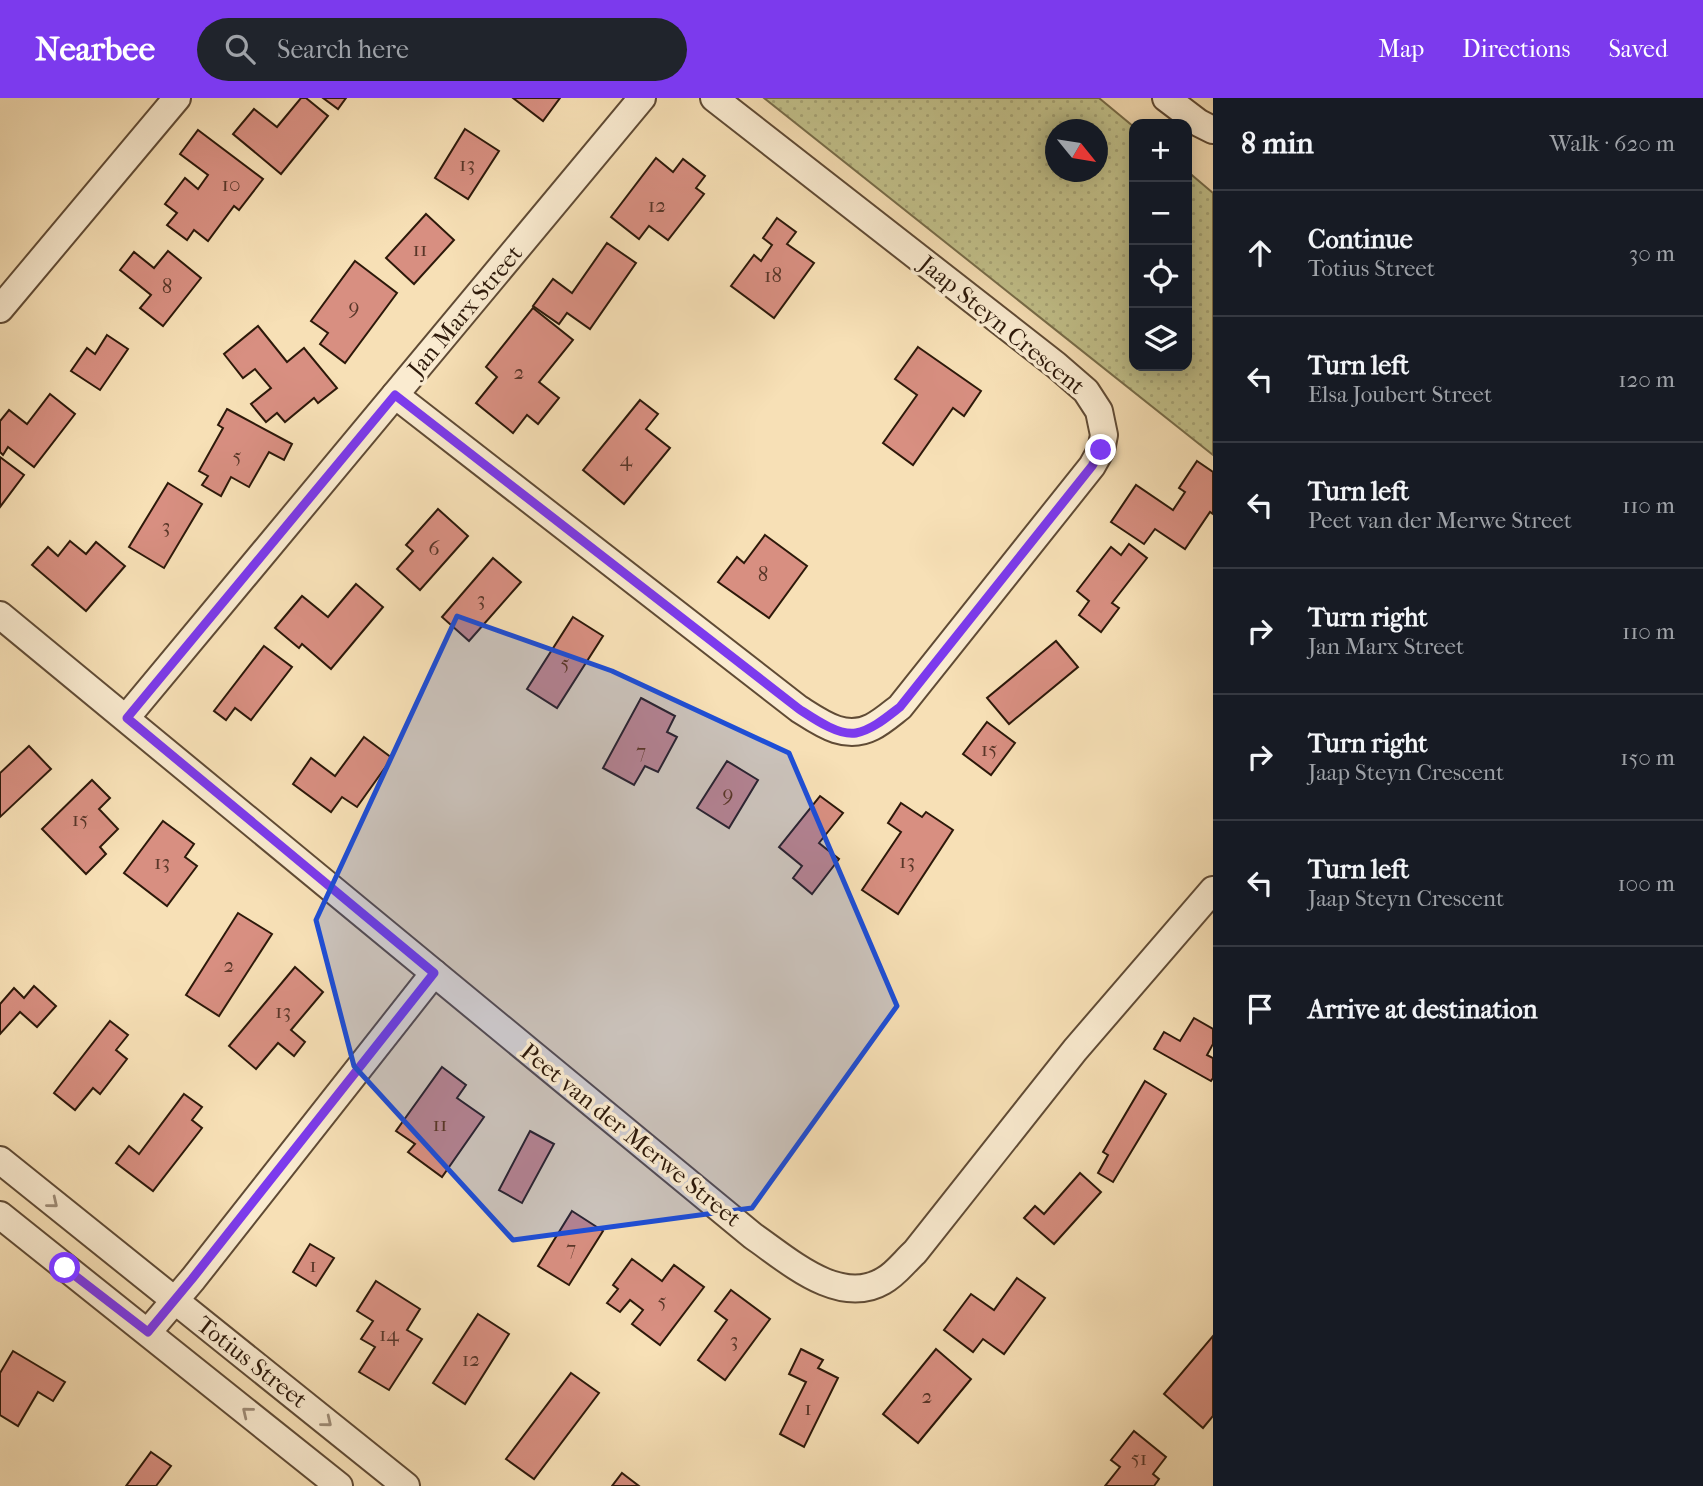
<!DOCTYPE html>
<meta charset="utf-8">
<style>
body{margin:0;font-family:"IM FELL French Canon",serif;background:#20242c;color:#f1f3f6}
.controls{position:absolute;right:21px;top:21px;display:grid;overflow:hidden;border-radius:14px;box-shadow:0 4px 18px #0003}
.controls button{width:63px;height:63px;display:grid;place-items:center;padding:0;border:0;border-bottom:2px solid #363941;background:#171b24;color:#f1f3f6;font:35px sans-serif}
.compass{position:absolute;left:1045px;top:21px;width:63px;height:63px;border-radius:50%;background:#171b24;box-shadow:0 4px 18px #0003;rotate:120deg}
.stop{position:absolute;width:21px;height:21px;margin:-16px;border:5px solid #7c3aed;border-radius:50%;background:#fff}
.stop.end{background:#7c3aed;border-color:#fff;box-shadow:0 2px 7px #0008}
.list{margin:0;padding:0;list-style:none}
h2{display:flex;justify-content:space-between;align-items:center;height:91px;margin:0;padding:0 28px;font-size:30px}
h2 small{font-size:23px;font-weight:400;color:#9ea1a6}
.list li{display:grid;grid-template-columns:46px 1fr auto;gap:21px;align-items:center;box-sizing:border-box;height:126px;padding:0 28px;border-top:2px solid #363941}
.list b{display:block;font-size:26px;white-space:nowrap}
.list p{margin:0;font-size:23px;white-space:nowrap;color:#9ea1a6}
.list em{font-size:23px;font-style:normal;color:#9ea1a6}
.icon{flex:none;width:38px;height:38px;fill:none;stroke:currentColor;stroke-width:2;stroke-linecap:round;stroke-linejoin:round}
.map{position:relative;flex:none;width:1213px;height:1388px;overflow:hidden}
header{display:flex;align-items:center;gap:42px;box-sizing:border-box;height:98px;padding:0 35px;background:#7c3aed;color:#fff}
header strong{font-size:33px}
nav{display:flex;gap:38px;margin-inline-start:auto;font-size:24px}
.search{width:490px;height:63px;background:#20242c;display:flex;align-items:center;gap:18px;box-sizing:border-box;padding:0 24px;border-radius:38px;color:#9ea1a6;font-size:26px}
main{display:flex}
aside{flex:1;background:#171b24}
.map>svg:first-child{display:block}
</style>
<header>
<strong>Nearbee</strong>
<div class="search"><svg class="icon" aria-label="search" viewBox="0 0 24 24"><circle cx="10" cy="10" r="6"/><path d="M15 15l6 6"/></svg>Search here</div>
<nav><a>Map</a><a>Directions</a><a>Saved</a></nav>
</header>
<main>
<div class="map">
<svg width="1213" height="1388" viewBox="0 0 1213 1388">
<defs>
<pattern id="grass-dots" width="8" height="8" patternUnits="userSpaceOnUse" patternTransform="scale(1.75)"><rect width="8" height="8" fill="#c2c18b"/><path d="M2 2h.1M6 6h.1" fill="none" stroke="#a7a577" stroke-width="1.8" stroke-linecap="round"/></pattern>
</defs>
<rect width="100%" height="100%" fill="#f7e0b6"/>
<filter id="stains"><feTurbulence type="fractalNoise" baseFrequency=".00286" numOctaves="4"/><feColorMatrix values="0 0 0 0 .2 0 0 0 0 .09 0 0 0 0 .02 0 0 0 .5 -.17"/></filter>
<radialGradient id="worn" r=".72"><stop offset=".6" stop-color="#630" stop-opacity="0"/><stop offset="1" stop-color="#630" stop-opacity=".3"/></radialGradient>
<path fill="url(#grass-dots)" stroke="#786d4a" stroke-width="2" fill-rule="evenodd" d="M764,0H1099L1134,29V268H1187V73L1213,95V357ZM1056,32H1098V74H1056Z"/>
<g fill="#d88f81" stroke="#2d190a" stroke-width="2">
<polygon points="301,0 306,0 328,18 281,76 233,36 254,11 277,29"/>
<polygon points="323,0 346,0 338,11"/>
<polygon points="513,0 560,0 543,23"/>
<polygon points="465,31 499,53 468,101 435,80"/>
<polygon points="198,32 263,81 239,112 234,108 208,143 194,132 187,142 167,127 177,115 165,106 185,80 198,91 208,77 180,56"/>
<polygon points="656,60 673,74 683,61 705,78 696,90 704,96 668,142 649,128 639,141 611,119"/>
<polygon points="426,116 454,142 414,186 386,160"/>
<polygon points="777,120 796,134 787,146 814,165 774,220 731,188 754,157 761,163 772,147 763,140"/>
<polygon points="607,145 636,165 590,231 567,215 559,226 533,208 553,181 572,195"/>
<polygon points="168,153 201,180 163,228 140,210 151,197 120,172 134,154 154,170"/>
<polygon points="355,163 397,195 345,265 320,246 328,235 311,223"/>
<polygon points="533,210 573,242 539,284 559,300 538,326 527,317 513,335 476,305 497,279 486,269"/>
<polygon points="258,228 287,264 304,250 337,290 318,305 314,300 285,324 277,315 266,324 251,306 271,290 255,271 243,280 224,256"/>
<polygon points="107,237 128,251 100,292 71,273 87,250 95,256"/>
<polygon points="918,249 981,293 964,318 953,310 913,367 883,345 917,297 895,281"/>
<polygon points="50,296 75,316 34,369 8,349 3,357 0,354 0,323 9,312 27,326"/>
<polygon points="640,302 658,316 646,331 670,350 624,406 583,372"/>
<polygon points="227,311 292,346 284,362 269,354 249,389 231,379 221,398 202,387 208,378 199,373 223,330 218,327"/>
<polygon points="0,359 24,377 0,409"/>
<polygon points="1197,363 1213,374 1213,416 1210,414 1185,451 1155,431 1144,446 1111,424 1136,387 1173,412 1185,394 1179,390"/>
<polygon points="168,385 202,406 164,470 129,449"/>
<polygon points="438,411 468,438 420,492 397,471 413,453 406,447"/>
<polygon points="765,437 807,468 769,520 718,484 737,459 744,465"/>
<polygon points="70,443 86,456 96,444 125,468 86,513 32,467 48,449 58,458"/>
<polygon points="1129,446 1147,460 1112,505 1119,510 1101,534 1079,517 1089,503 1077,493 1111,449 1121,457"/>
<polygon points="493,460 521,484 469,543 442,519"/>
<polygon points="356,486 383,509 331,571 302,546 299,550 275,530 302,498 328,519"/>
<polygon points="573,519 603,538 557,610 527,591"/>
<polygon points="1056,543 1078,569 1009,626 987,600"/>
<polygon points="264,548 292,569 251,622 235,610 226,622 214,613"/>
<polygon points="641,600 675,618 667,634 677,639 658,674 645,668 634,687 603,670"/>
<polygon points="987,624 1015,645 991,677 963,656"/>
<polygon points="364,639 392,660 357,709 342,699 331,714 293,686 311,660 335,678"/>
<polygon points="29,648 51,671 0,719 0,675"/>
<polygon points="727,663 758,682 729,730 697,710"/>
<polygon points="92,682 110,700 99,711 118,731 100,749 106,756 86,776 42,731"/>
<polygon points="820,698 843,715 819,745 839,761 812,796 793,780 802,768 779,749"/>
<polygon points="901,705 922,719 926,714 953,732 898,816 862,792 901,734 888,725"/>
<polygon points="163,723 194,746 185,759 197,768 167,808 124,775"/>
<polygon points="238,815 272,836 219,918 186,897"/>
<polygon points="295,869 323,894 291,932 305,944 294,958 278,945 256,971 229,948"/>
<polygon points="34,888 56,908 37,929 20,914 0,936 0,906 14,890 24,900"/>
<polygon points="1194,920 1213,931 1213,946 1207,957 1213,960 1213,980 1211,983 1154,951 1164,934 1180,943"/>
<polygon points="110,923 128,937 116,952 127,961 100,996 93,990 75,1012 54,995"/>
<polygon points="442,969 466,987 457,1000 484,1019 442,1079 408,1054 415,1046 396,1033"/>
<polygon points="1145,983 1166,996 1113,1084 1098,1075 1108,1057 1103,1054"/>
<polygon points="184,996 202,1009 192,1022 202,1030 153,1093 116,1065 129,1048 139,1056"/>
<polygon points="530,1033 554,1046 522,1105 499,1092"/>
<polygon points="1080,1075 1101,1094 1054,1146 1024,1120 1035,1108 1044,1116"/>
<polygon points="572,1113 603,1133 569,1187 538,1168"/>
<polygon points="310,1146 334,1160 316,1188 293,1174"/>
<polygon points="632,1161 662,1183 674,1167 704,1189 660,1247 632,1226 643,1212 630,1202 620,1214 607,1205 618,1191 613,1187"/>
<polygon points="1017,1180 1045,1200 1004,1256 983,1241 973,1254 944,1232 971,1196 994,1212"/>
<polygon points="376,1183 420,1211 407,1232 422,1241 389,1292 359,1274 375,1249 361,1241 373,1223 357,1213"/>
<polygon points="731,1192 770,1221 725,1282 698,1262 727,1222 715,1213"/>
<polygon points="478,1216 509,1236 465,1306 433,1285"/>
<polygon points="1213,1238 1213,1318 1203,1330 1164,1296"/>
<polygon points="801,1251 823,1262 818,1270 838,1280 804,1349 780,1336 806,1284 789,1276"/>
<polygon points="936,1251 971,1281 918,1345 883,1316"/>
<polygon points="13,1253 65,1284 53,1303 38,1294 18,1328 0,1317 0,1275"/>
<polygon points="571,1275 599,1295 534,1381 506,1361"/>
<polygon points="1134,1333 1166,1359 1153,1376 1159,1381 1154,1388 1105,1388 1120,1369 1111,1362"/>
<polygon points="151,1354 171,1368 156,1388 126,1388"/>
<polygon points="622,1375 639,1388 612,1388"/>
</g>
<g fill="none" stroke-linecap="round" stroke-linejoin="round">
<defs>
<g id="minor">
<polyline points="1166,0 1199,25 1213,32"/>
<polyline points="0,211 177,0"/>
<path d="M395,297L799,611C821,625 845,643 872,629C882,624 891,616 900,609L1092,368L1101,352L1104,337L1099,313L1086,293L1056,267L714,0"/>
<path d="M0,517L753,1138C788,1162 839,1209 883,1183C895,1177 905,1163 915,1154L1075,952L1213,792"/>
<polyline points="126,620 642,0"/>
<polyline points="0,1062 406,1388"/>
<polyline points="0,1117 339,1388"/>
<polyline points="148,1234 193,1181 434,875"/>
</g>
</defs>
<use href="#minor" stroke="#604b35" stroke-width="30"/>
<use href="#minor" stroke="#faebd0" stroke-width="26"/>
</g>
<defs><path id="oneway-chevron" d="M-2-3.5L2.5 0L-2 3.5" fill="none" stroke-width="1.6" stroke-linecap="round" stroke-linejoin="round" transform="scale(1.75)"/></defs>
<g stroke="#9e8c77">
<use href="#oneway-chevron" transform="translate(53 1105) rotate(39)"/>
<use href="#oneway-chevron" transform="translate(247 1314) rotate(-141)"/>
<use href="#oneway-chevron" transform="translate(327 1324) rotate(39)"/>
</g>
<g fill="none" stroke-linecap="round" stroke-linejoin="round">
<path stroke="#7c3aed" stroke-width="9" d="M65,1170L148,1234L192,1181L434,875L127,620L395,297L799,611C813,620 838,638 856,635C872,632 887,619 900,609L1092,368L1101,352"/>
</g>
<path fill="#1d4ed8" fill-opacity="0.2" stroke="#1d4ed8" stroke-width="5" stroke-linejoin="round" d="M457,518L612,573L789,655L897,908L752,1110L513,1142L354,968L316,822Z"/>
<g text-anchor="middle" stroke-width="7" stroke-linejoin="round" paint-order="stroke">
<g font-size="21" fill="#583628">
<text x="467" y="73">13</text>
<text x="231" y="93">10</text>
<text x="657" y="114">12</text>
<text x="420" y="158">11</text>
<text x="773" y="184">18</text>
<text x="167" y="195">8</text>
<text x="354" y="216">9</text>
<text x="519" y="281">2</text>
<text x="237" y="365">5</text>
<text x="626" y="368">4</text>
<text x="166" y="435">3</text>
<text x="434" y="457">6</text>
<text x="763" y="483">8</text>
<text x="481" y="508">3</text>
<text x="565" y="572">5</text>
<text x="989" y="658">15</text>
<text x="641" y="660">7</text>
<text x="728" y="703">9</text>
<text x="80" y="728">15</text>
<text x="907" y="770">13</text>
<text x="162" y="771">13</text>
<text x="229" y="874">2</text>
<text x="283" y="920">13</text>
<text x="440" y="1033">11</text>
<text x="571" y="1157">7</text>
<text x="313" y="1174">1</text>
<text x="662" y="1210">5</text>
<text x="389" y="1243">14</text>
<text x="734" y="1249">3</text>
<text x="471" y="1268">12</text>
<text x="927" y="1305">2</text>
<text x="808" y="1317">1</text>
<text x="1139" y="1367">51</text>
</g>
<g font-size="24" fill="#2d190a" stroke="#faebd0">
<text transform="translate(465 213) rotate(-50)" y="8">Jan Marx Street</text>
<text transform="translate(1002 227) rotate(39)" y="8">Jaap Steyn Crescent</text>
<text transform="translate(631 1037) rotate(39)" y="8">Peet van der Merwe Street</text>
<text transform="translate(252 1264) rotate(38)" y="8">Totius Street</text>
</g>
</g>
<rect width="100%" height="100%" filter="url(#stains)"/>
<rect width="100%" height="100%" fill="url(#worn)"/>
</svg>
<div class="controls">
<button>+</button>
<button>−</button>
<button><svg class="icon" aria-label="locate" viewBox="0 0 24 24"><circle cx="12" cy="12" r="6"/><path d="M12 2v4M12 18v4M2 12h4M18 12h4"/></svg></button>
<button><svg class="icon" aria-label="layers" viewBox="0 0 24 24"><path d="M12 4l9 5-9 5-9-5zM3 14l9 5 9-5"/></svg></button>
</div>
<svg class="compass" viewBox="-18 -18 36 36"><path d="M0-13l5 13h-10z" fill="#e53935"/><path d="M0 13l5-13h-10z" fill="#9ea1a6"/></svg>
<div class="stop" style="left:65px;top:1170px"></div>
<div class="stop end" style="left:1101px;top:352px"></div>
</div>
<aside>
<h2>8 min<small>Walk · 620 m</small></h2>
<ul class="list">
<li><svg class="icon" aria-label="ahead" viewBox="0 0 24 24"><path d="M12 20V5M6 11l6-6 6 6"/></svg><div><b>Continue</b><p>Totius Street</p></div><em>30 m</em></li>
<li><svg class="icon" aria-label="left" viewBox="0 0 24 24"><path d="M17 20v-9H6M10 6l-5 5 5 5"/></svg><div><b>Turn left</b><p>Elsa Joubert Street</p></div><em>120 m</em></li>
<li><svg class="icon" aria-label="left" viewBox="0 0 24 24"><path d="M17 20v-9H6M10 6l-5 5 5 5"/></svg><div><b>Turn left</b><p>Peet van der Merwe Street</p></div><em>110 m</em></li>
<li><svg class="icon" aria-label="right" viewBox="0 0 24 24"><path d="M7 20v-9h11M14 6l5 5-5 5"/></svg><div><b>Turn right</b><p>Jan Marx Street</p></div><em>110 m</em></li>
<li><svg class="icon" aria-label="right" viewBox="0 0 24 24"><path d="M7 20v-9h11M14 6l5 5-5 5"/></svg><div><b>Turn right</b><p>Jaap Steyn Crescent</p></div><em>150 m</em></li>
<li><svg class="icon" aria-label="left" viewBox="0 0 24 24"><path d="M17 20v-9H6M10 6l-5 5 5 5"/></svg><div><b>Turn left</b><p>Jaap Steyn Crescent</p></div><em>100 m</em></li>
<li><svg class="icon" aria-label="arrive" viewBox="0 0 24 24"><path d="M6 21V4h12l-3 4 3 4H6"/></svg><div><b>Arrive at destination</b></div></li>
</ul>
</aside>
</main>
